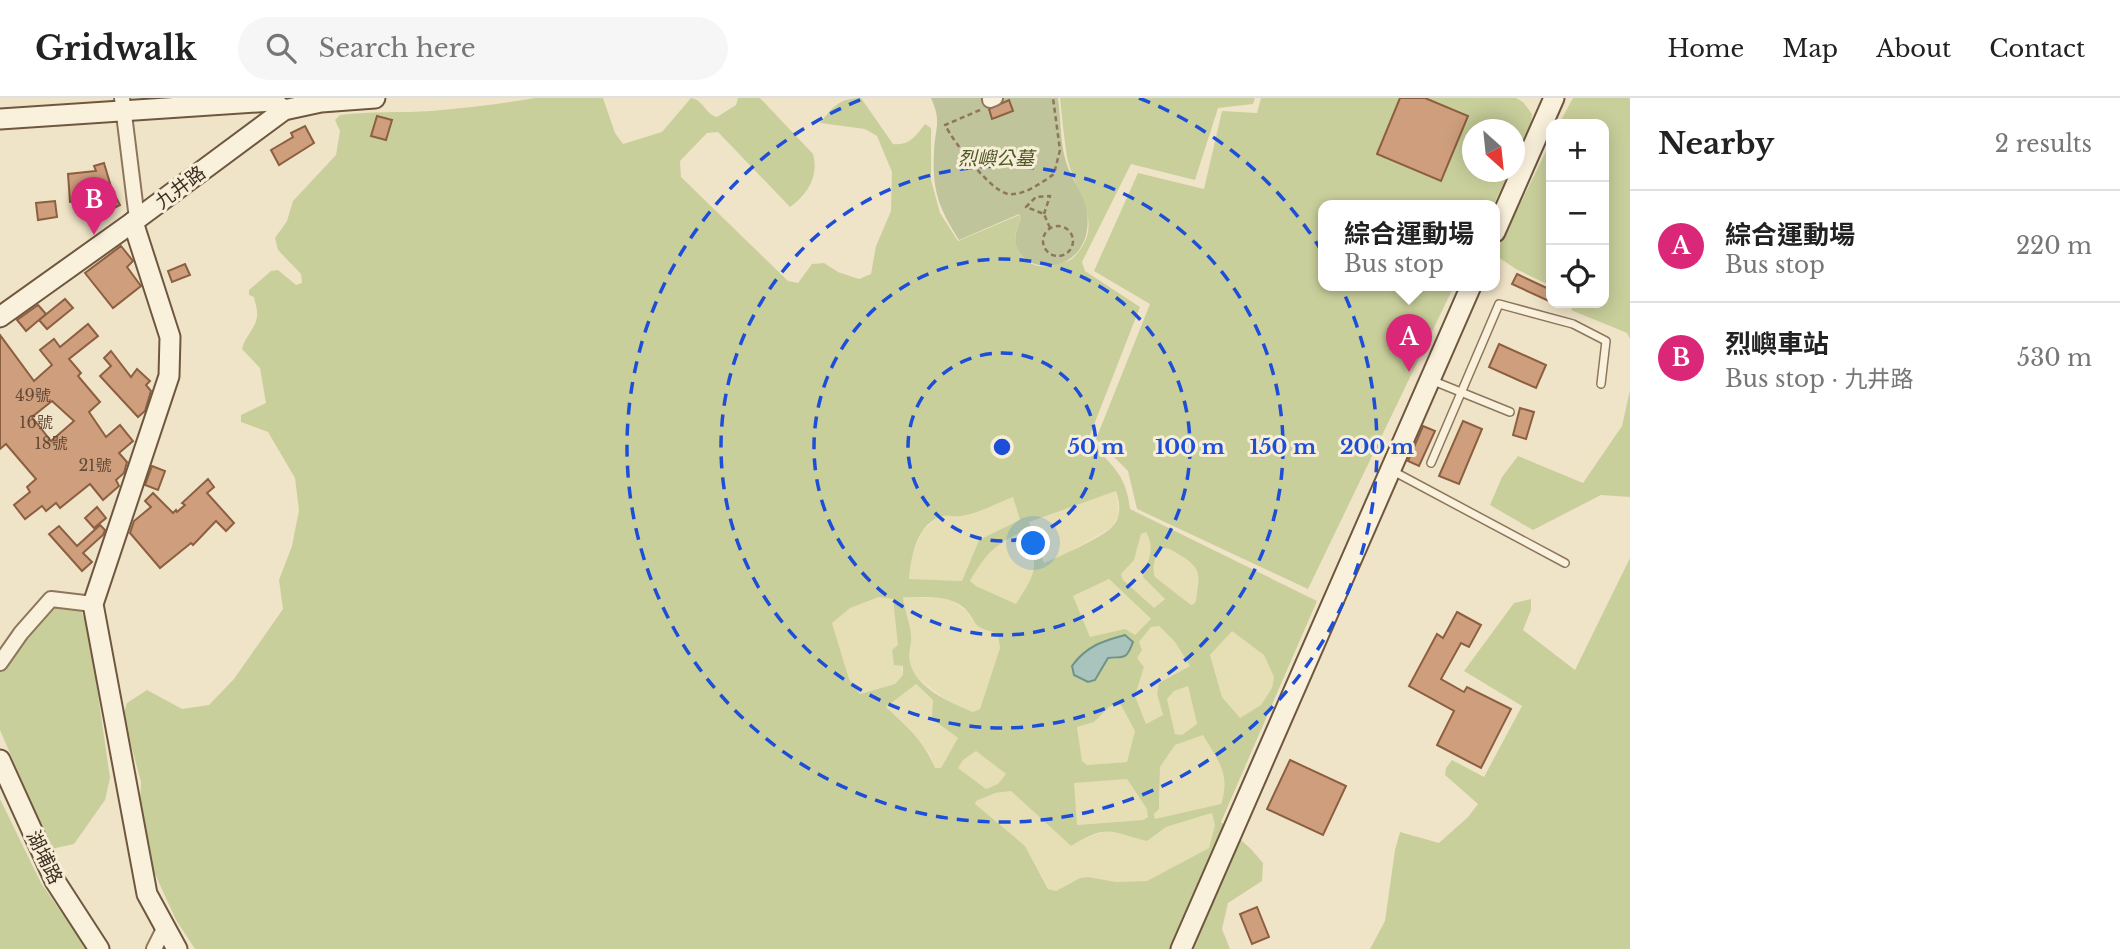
<!DOCTYPE html>
<meta charset="utf-8">
<style>
body{margin:0;font-family:"Libre Baskerville","Noto Sans TC",serif;background:#f6f6f6;color:#222}
.controls{position:absolute;right:21px;top:21px;display:grid;overflow:hidden;border-radius:14px;box-shadow:0 4px 18px #0003}
.controls button{width:63px;height:63px;display:grid;place-items:center;padding:0;border:0;border-bottom:2px solid #e0e0e0;background:#fff;color:#222;font:35px sans-serif}
.compass{position:absolute;left:1462px;top:21px;width:63px;height:63px;border-radius:50%;background:#fff;box-shadow:0 4px 18px #0003;rotate:153deg}
.you{position:absolute;left:1034px;top:446px;width:24px;height:24px;margin:-18px;border:5px solid #fff;border-radius:50%;background:#1a73e8;box-shadow:0 0 0 10px #1a73e833}
.badge{display:grid;place-items:center;width:46px;height:46px;border-radius:50%;background:#db2777;color:#fff;font-size:23px;font-weight:700}
.pin{position:absolute;translate:-50% -58px;filter:drop-shadow(0 2px 4px #0008)}
.pin::after{content:'';position:absolute;top:37px;width:24px;height:21px;background:inherit;clip-path:polygon(0 0,100% 0,50% 100%)}
.popup{position:absolute;left:1318px;top:102px;width:182px;height:91px;box-sizing:border-box;display:grid;place-content:center;border-radius:14px;background:#fff;filter:drop-shadow(0 2px 5px #0005);font-size:23px;white-space:nowrap;color:#767676}
.popup b{font-size:26px;color:#222}
.popup::after{content:'';position:absolute;left:50%;top:100%;margin-left:-14px;border:14px solid transparent;border-top-color:#fff}
.list{margin:0;padding:0;list-style:none}
h2{display:flex;justify-content:space-between;align-items:center;height:91px;margin:0;padding:0 28px;font-size:30px}
h2 small{font-size:23px;font-weight:400;color:#767676}
.list li{display:grid;grid-template-columns:46px 1fr auto;gap:21px;align-items:center;box-sizing:border-box;height:112px;padding:0 28px;border-top:2px solid #e0e0e0}
.list b{display:block;font-size:26px;white-space:nowrap}
.list p{margin:0;font-size:23px;white-space:nowrap;color:#767676}
.list em{font-size:23px;font-style:normal;color:#767676}
.icon{flex:none;width:38px;height:38px;fill:none;stroke:currentColor;stroke-width:2;stroke-linecap:round;stroke-linejoin:round}
.map{position:relative;flex:none;width:1630px;height:851px;overflow:hidden}
header{display:flex;align-items:center;gap:42px;box-sizing:border-box;height:98px;padding:0 35px;background:#fff;border-bottom:2px solid #e0e0e0}
header strong{font-size:33px}
nav{display:flex;gap:38px;margin-inline-start:auto;font-size:24px}
.search{width:490px;height:63px;background:#f6f6f6;display:flex;align-items:center;gap:18px;box-sizing:border-box;padding:0 24px;border-radius:38px;color:#767676;font-size:26px}
main{display:flex}
aside{flex:1;background:#fff}
.map>svg:first-child{display:block}
</style>
<header>
<strong>Gridwalk</strong>
<div class="search"><svg class="icon" aria-label="search" viewBox="0 0 24 24"><circle cx="10" cy="10" r="6"/><path d="M15 15l6 6"/></svg>Search here</div>
<nav><a>Home</a><a>Map</a><a>About</a><a>Contact</a></nav>
</header>
<main>
<div class="map">
<svg width="1630" height="851" viewBox="0 0 1630 851">
<rect width="100%" height="100%" fill="#f0e4c8"/>
<g fill="#e6deb5">
<polygon points="1116,393 1119,416 1112,429 1064,457 1044,466 1028,424"/>
<polygon points="1013,399 1020,423 979,442 962,483 909,481 911,459 922,434 933,423 941,417 962,418"/>
<polygon points="1026,433 1035,472 1032,482 1016,506 976,488 969,483 980,466 1005,440"/>
<polygon points="1146,433 1151,443 1152,459 1144,474 1165,500 1154,510 1123,482 1121,476 1134,462 1141,436"/>
<polygon points="1163,449 1169,450 1193,466 1199,473 1196,503 1194,506 1191,507 1155,479 1152,473 1158,453"/>
<polygon points="1109,481 1151,522 1135,537 1098,537 1090,540 1073,498"/>
<polygon points="879,499 893,501 903,577 895,586 860,596 849,581 832,525 850,510"/>
<polygon points="902,499 947,500 968,514 972,522 998,537 1000,550 980,611 973,614 951,605 920,582 914,576 910,564 911,536"/>
<polygon points="1159,528 1175,544 1190,568 1157,597 1163,617 1146,626 1135,598 1144,569 1137,560 1139,544 1151,529"/>
<polygon points="1232,532 1264,557 1274,579 1272,590 1261,607 1240,620 1222,599 1210,557"/>
<polygon points="915,586 933,602 939,626 958,640 941,670 935,670 930,656 886,609"/>
<polygon points="1188,588 1197,627 1182,637 1175,636 1167,601 1174,593"/>
<polygon points="1116,605 1121,607 1135,633 1127,664 1086,667 1082,663 1077,629 1094,624 1108,610"/>
<polygon points="1203,637 1224,672 1225,692 1220,707 1155,721 1154,716 1159,711 1160,702 1160,669 1175,647"/>
<polygon points="976,653 1007,677 998,686 986,691 958,670 963,662"/>
<polygon points="1127,681 1147,711 1148,719 1143,722 1076,727 1073,685"/>
<polygon points="1011,693 1071,748 1082,741 1109,732 1147,743 1166,729 1213,715 1215,727 1209,750 1147,783 1116,784 1088,779 1080,780 1056,793 1049,791 1025,748 974,706 976,703 995,695"/>
</g>
<g fill="#c9cf9b" fill-rule="evenodd">
<path d="M535,0H603L615,35L623,46L662,34L691,0C704,2 705,16 717,19L736,7L738,0H760L813,56C819,78 808,96 790,109L718,34L707,35L680,63L681,79L788,183L798,185L812,166L824,165L838,174L859,181L871,176L876,148L891,113L892,74L877,38L865,31L820,25C833,9 839,0 861,0L893,46C909,48 916,38 925,26L931,30V82L940,115L958,143L1019,117L1021,121C1004,150 1028,177 1058,166C1063,164 1070,163 1073,160C1108,125 1074,95 1067,59C1064,40 1062,20 1060,0H1255L1253,6L1218,10L1195,82L1131,66L1082,164L1085,173L1140,209L1088,342C1111,367 1126,375 1130,411L1317,503L1221,724L1251,751L1263,765L1262,783L1228,805L1222,831L1230,851H195L176,822L145,754L140,708L141,684L123,617L127,605L147,592L182,611L209,607L234,581L283,511L279,482L292,448L299,412L295,380L268,334L241,324V317L266,305L260,270L242,251C245,238 256,230 257,218C258,212 255,205 254,199L249,197V192L271,173L278,172L296,187L302,185L301,176L278,152L275,140L287,123L293,103L336,57L340,33L335,22L340,17C371,13 401,15 432,13C467,10 501,6 535,0ZM1116,393C1120,405 1122,419 1112,429C1101,440 1059,459 1044,465L1029,424ZM1013,399L1020,422L979,442L962,483L909,481C911,459 916,429 939,419C946,416 953,419 961,418C977,416 997,405 1013,399ZM1025,433C1039,471 1037,473 1016,506L976,488L970,483C984,458 998,443 1025,433ZM1146,434C1156,451 1148,461 1143,479L1165,501L1154,510L1123,482L1121,476L1134,462L1141,436ZM1163,450C1171,450 1176,455 1183,459C1204,472 1198,481 1196,503L1194,506L1191,507L1155,479C1151,470 1155,456 1163,450ZM1109,481L1151,521L1135,537L1125,531L1090,539L1073,498ZM879,499L893,501L898,547L892,552L894,567L903,568V577L895,586L860,596L849,581L832,525L850,510ZM903,499C924,500 952,495 968,514C972,519 973,523 978,528C984,533 992,532 998,537L1000,550L980,611L973,614C951,605 915,590 910,564C908,555 912,546 911,537C910,524 904,512 903,499ZM1159,528L1175,544L1190,568L1159,585L1157,596L1163,617L1146,626L1135,598L1144,569L1137,560L1142,552L1139,544L1151,529ZM1232,533L1264,557L1274,579L1272,590L1261,607L1240,620L1222,599L1210,557ZM916,586L933,602L932,619L939,626L958,640L941,670H935C925,644 906,628 886,609ZM1188,588L1197,626L1182,637L1175,636L1167,601L1174,593ZM1116,605L1121,607L1135,633L1127,664L1087,667L1082,663L1077,629L1094,624L1108,610ZM1203,637C1218,663 1231,675 1221,706L1155,721L1154,716L1159,711L1160,669L1175,647ZM976,653L1006,676L998,686L986,691L958,670L963,662ZM1127,681L1147,711L1148,719L1143,722L1077,727L1074,685ZM1011,693L1071,748C1108,725 1110,734 1147,743L1166,729L1212,715L1215,727L1209,750L1147,783L1116,784L1088,779L1080,780L1056,793L1048,791L1025,748L975,706L976,703L995,695Z"/>
<polygon points="1261,0 1516,0 1523,4 1532,16 1531,29 1515,63 1514,32 1472,32 1472,74 1509,74 1493,108 1323,108 1323,188 1454,188 1308,491 1137,411 1128,373 1096,341 1150,206 1094,173 1138,75 1204,91 1222,13 1257,15"/>
<polygon points="1573,0 1630,0 1630,241 1627,235 1571,212 1574,205 1604,205 1604,26 1559,26"/>
<polygon points="1551,43 1551,188 1516,171 1495,157"/>
<polygon points="1630,292 1630,399 1601,397 1533,432 1490,407 1502,379 1518,358 1583,385 1622,328"/>
<polygon points="1630,460 1630,851 1370,851 1385,823 1395,752 1400,734 1439,745 1468,719 1478,706 1445,677 1446,670 1452,662 1484,679 1522,608 1464,573 1514,505 1531,501 1531,512 1523,532 1575,572"/>
<polygon points="58,503 78,507 88,527 110,680 105,702 74,746 51,751 0,632 0,563"/>
<polygon points="0,701 41,785 87,851 0,851"/>
</g>
<path fill="#bfc49a" d="M931,0H1058C1061,20 1060,45 1066,64C1071,81 1085,97 1087,114C1097,189 990,180 1021,121L1019,116L959,142C939,110 932,93 934,54C935,29 942,24 931,0Z"/>
<path fill="#a9c4bc" stroke="#6f938a" stroke-width="2" d="M1125,537L1133,544C1126,563 1124,558 1108,560L1095,582L1088,584L1074,577L1072,568C1086,548 1103,543 1125,537Z"/>
<g fill="#cf9f7d" stroke="#8d5f41" stroke-width="2" fill-rule="evenodd">
<polygon points="1400,0 1425,0 1468,18 1441,83 1377,56"/>
<polygon points="1009,2 1013,13 992,21 989,11"/>
<polygon points="377,18 392,22 386,42 371,38"/>
<polygon points="305,28 314,45 279,67 271,52 293,39 291,35"/>
<polygon points="104,65 112,92 120,107 98,118 90,102 70,104 68,76 96,73 94,68"/>
<polygon points="55,103 57,119 38,122 36,105"/>
<polygon points="121,148 133,163 127,169 141,188 113,210 85,175"/>
<polygon points="185,166 190,177 172,184 168,173"/>
<polygon points="1517,176 1551,192 1551,204 1512,186"/>
<polygon points="65,201 73,210 47,231 39,222"/>
<polygon points="38,207 46,216 26,233 17,222"/>
<path d="M88,226L98,238L69,261L81,275L78,278L100,304L89,314L106,339L120,327L133,343L119,355L127,364L124,375L116,382L119,388L103,402L90,386L60,410L56,405L46,413L42,408L25,421L14,407L30,394L27,389L36,381L6,346L0,351V237L34,283L52,267L40,252L54,241L60,249ZM52,303L74,323L51,343L32,319Z"/>
<polygon points="1499,246 1546,267 1536,290 1489,269"/>
<polygon points="111,253 131,279 137,271 150,283 146,287 151,293 145,313 138,319 100,278 111,268 104,260"/>
<polygon points="1520,310 1534,314 1526,341 1513,337"/>
<polygon points="1463,323 1482,331 1459,386 1439,378"/>
<polygon points="1423,328 1435,333 1419,368 1408,363"/>
<polygon points="152,368 165,373 158,392 145,387"/>
<polygon points="208,381 214,389 207,395 234,425 226,433 216,423 193,447 191,445 160,470 130,435 134,423 151,409 145,403 153,395 173,415 176,412 177,414 185,407 182,405"/>
<polygon points="97,409 106,420 94,430 85,420"/>
<polygon points="100,427 105,432 103,437 83,455 92,464 82,473 49,436 59,428 77,448"/>
<polygon points="1457,514 1481,527 1469,549 1461,545 1441,581 1464,594 1467,589 1511,611 1481,670 1437,647 1454,613 1409,588 1437,536 1443,540"/>
<polygon points="1290,662 1346,688 1323,737 1267,711"/>
<polygon points="1257,809 1269,839 1252,846 1240,816"/>
</g>
<g fill="none" stroke-linecap="round" stroke-linejoin="round">
<defs>
<g id="lane">
<polyline points="1431,282 1510,314"/>
<polyline points="1431,365 1499,206 1573,226 1606,243 1601,286"/>
<polyline points="1391,372 1565,465"/>
</g>
<g id="street">
<polyline points="122,0 137,121"/>
<polyline points="990,0 990,2 995,0"/>
<polyline points="0,565 21,535 51,501 93,506"/>
<polyline points="154,851 165,829"/>
</g>
<g id="secondary">
<polyline points="0,21 272,3 284,12"/>
<polyline points="133,124 170,239 169,278 93,506 147,796 177,851"/>
<polyline points="1495,134 1554,0"/>
<polyline points="0,219 133,124 284,12 321,4 375,0"/>
<polyline points="0,662 55,783 99,851"/>
<polyline points="1181,851 1471,188"/>
</g>
</defs>
<use href="#lane" stroke="#8d765c" stroke-width="10"/>
<use href="#street" stroke="#8d765c" stroke-width="18"/>
<use href="#secondary" stroke="#6f573f" stroke-width="23"/>
<g stroke="#8d765c" stroke-width="2.5" stroke-dasharray="5 3.5" stroke-linecap="butt">
<path d="M980,12L945,27C954,44 989,92 1008,96C1024,98 1041,85 1054,76L1060,52L1053,0"/>
<polyline points="1044,116 1050,98 1036,99 1026,109 1044,116 1050,130"/>
<circle cx="1058" cy="143" r="15"/>
</g>
<use href="#lane" stroke="#faf1dc" stroke-width="7"/>
<use href="#street" stroke="#faf1dc" stroke-width="14"/>
<use href="#secondary" stroke="#faf1dc" stroke-width="19"/>
</g>
<g fill="none" stroke="#1d4ed8" stroke-width="3.5" stroke-dasharray="12 9">
<circle cx="1002" cy="349" r="94"/>
<circle cx="1002" cy="349" r="188"/>
<circle cx="1002" cy="349" r="281"/>
<path d="M1139 0A375 375 0 1 1 865 0"/>
</g>
<g text-anchor="middle" stroke-width="6" stroke-linejoin="round" paint-order="stroke">
<g font-size="16" fill="#624a37">
<text x="33" y="303">49號</text>
<text x="36" y="330">16號</text>
<text x="51" y="351">18號</text>
<text x="95" y="373">21號</text>
</g>
<g font-size="19" font-style="italic" fill="#4d5a26" stroke="#f7eed8">
<text x="996" y="67">烈嶼公墓</text>
</g>
<g font-size="19" fill="#3d2e20" stroke="#f7eed8">
<text transform="translate(180 89) rotate(-37)" y="7">九井路</text>
<text transform="translate(45 759) rotate(64)" y="7">湖埔路</text>
</g>
</g>
<circle cx="1002" cy="349" r="10" fill="#1d4ed8" stroke="#f7eed8" stroke-width="3.5"/>
<g font-size="21" text-anchor="middle" font-weight="bold" fill="#1d4ed8" stroke="#f7eed8" stroke-width="6" stroke-linejoin="round" paint-order="stroke">
<text x="1096" y="356">50 m</text>
<text x="1190" y="356">100 m</text>
<text x="1283" y="356">150 m</text>
<text x="1377" y="356">200 m</text>
</g>
</svg>
<div class="controls">
<button>+</button>
<button>−</button>
<button><svg class="icon" aria-label="locate" viewBox="0 0 24 24"><circle cx="12" cy="12" r="6"/><path d="M12 2v4M12 18v4M2 12h4M18 12h4"/></svg></button>
</div>
<svg class="compass" viewBox="-18 -18 36 36"><path d="M0-13l5 13h-10z" fill="#e53935"/><path d="M0 13l5-13h-10z" fill="#767676"/></svg>
<div class="you"></div>
<div class="pin badge" style="left:1409px;top:274px">A</div>
<div class="popup"><b>綜合運動場</b>Bus stop</div>
<div class="pin badge" style="left:94px;top:137px">B</div>
</div>
<aside>
<h2>Nearby<small>2 results</small></h2>
<ul class="list">
<li><span class="badge">A</span><div><b>綜合運動場</b><p>Bus stop</p></div><em>220 m</em></li>
<li><span class="badge">B</span><div><b>烈嶼車站</b><p>Bus stop · 九井路</p></div><em>530 m</em></li>
</ul>
</aside>
</main>
